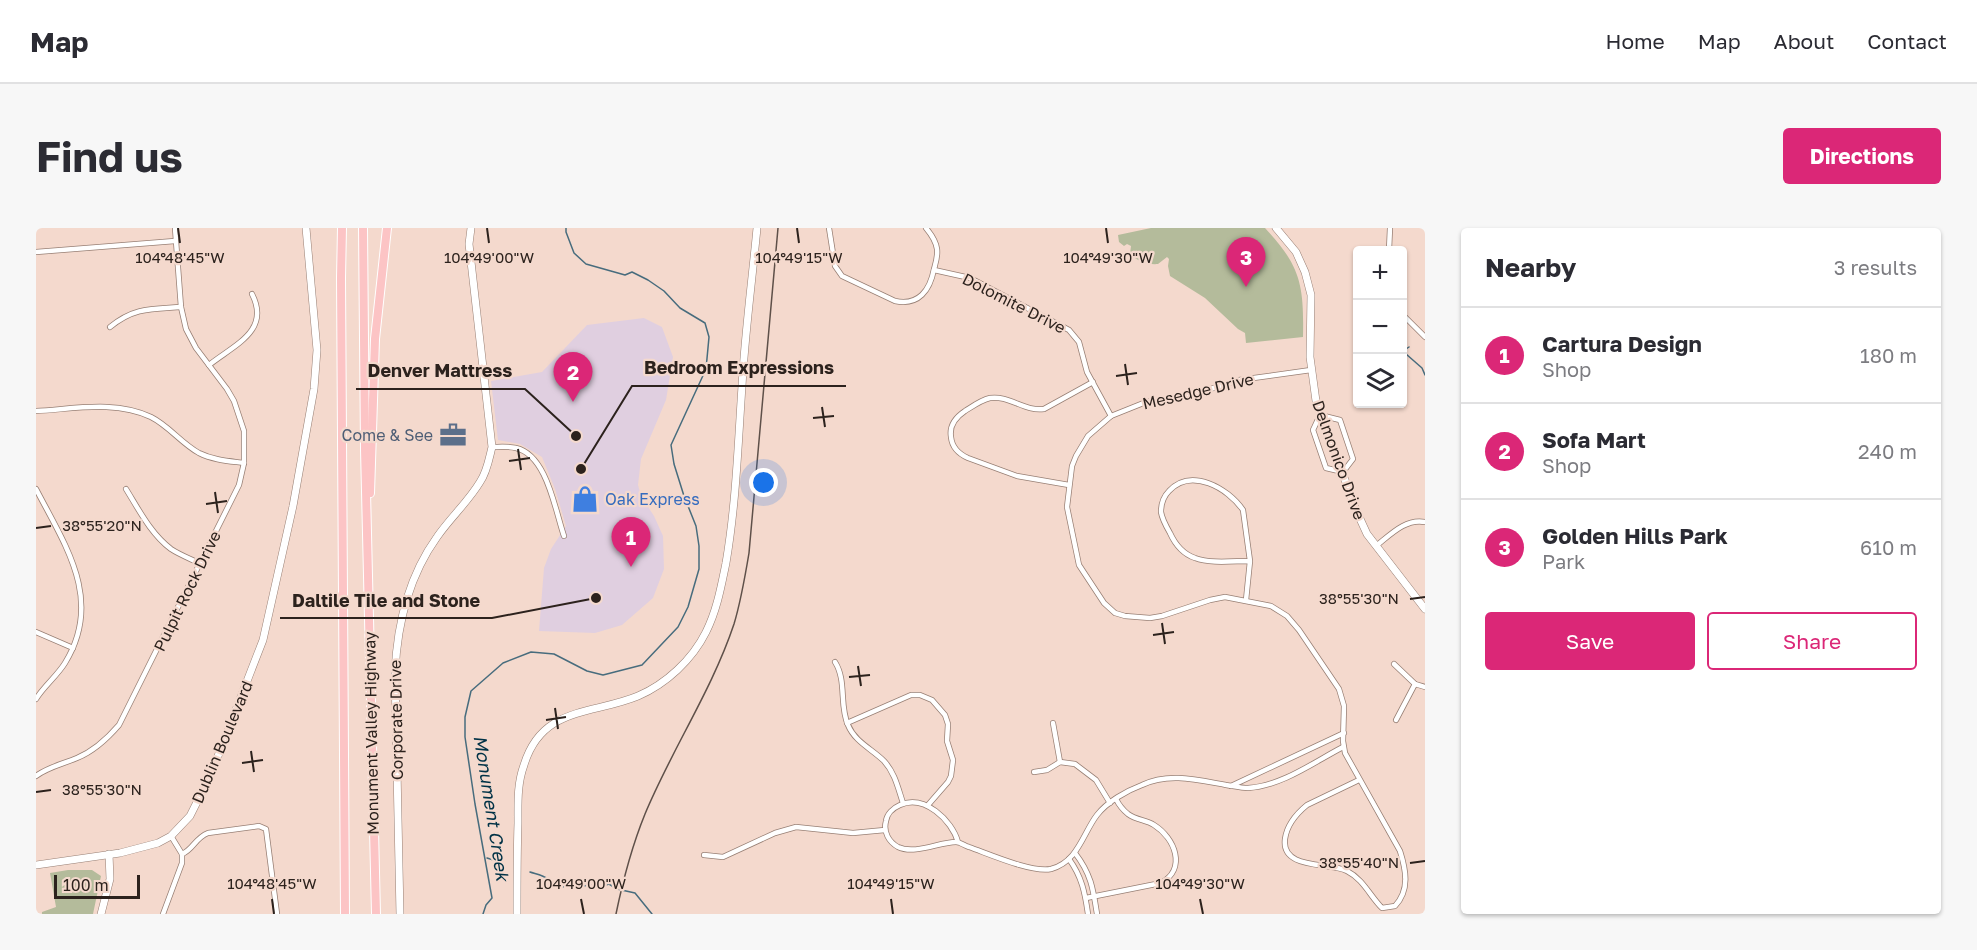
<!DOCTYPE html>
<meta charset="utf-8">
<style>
body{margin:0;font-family:"Golos Text",sans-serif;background:#f7f7f7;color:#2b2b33}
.controls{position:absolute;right:18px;top:18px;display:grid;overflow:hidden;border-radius:6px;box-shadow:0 2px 4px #0004}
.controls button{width:54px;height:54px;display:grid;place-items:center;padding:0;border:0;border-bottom:2px solid #e1e1e2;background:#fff;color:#2b2b33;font:30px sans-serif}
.scale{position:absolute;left:18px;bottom:15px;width:86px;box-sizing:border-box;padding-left:6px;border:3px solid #2c221d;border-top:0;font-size:16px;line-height:21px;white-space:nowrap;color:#2c221d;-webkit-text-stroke:4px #f4d9cd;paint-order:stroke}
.you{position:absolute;left:728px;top:255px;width:21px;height:21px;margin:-15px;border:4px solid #fff;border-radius:50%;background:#1a73e8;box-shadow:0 0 0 9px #1a73e833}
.badge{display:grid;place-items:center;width:39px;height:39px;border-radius:50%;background:#db2777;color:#fff;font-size:20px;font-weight:700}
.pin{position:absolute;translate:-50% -50px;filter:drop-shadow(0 2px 3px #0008)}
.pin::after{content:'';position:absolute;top:32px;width:21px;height:18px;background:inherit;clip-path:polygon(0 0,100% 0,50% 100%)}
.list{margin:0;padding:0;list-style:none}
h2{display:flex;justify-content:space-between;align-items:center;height:78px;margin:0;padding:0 24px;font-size:26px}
h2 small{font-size:20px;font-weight:400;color:#7c7c81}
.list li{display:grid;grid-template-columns:39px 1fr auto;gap:18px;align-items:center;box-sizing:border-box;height:96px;padding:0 24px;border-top:2px solid #e1e1e2}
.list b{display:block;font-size:22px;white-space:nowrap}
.list p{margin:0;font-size:20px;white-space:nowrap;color:#7c7c81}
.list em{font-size:20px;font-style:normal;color:#7c7c81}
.actions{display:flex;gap:12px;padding:18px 24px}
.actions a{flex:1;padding:14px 0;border:2px solid #db2777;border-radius:6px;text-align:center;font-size:21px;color:#db2777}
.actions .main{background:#db2777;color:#fff}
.icon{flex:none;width:33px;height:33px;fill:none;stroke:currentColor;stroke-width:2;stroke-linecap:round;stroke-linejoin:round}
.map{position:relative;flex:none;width:1389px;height:686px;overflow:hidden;border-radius:6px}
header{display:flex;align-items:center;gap:36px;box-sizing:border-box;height:84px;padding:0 30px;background:#fff;border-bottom:2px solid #e1e1e2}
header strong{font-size:28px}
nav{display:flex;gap:33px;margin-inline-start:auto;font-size:21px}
.intro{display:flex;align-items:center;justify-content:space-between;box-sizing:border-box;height:144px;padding:0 36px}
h1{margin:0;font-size:42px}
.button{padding:15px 27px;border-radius:6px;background:#db2777;color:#fff;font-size:21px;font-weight:700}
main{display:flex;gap:36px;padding:0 36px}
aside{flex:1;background:#fff;border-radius:6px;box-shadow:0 2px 4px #0004}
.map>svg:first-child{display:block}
</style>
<header>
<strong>Map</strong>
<nav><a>Home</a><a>Map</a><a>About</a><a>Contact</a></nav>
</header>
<div class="intro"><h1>Find us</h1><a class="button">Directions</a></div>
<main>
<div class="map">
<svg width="1389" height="686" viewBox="0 0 1389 686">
<rect width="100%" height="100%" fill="#f4d9cd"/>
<polygon fill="#e0cfe0" points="608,90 626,99 637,129 630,172 605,231 602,257 605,268 618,288 627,308 628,341 617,370 586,397 559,405 503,403 508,340 515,321 530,298 519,261 506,229 484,216 462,212 455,153 506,144 551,97"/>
<g fill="#b4bb9b">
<path d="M1115,0H1229C1265,38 1268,58 1267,109L1210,115L1209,105L1202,101L1169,70L1134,48L1132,38L1133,31L1131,29L1122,36C1112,37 1101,33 1094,26L1095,18L1091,16L1088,18L1083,14L1082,7Z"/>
<polygon points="32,642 56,642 65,648 57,686 6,686 6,684 20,679 14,645"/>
</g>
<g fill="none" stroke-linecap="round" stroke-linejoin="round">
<g stroke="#476c7d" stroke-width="1.5">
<polyline points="1373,119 1370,121 1370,126 1386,140 1389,147"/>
<polyline points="451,630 464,634"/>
<path d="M494,644C500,646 507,647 512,651C518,655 521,658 529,659C542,661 555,654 567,658L573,656L581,661L599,665L616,686"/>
<polyline points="447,686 450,677 456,670 439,576 429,509 429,489 435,463 467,435 495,424 518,426 551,443 567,447 606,437 642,399 652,379 663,341 663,318 660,298 648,268 638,236 635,217 670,141 673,109 669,95 644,80 628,63 612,52 596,44 589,47 550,36 538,25 530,4 530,0"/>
</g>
<defs>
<g id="street">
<path d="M793,0L799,38L806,48L859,73C883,78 894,62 898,41C900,34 902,28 901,21C900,13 895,6 890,0"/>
<polyline points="1353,22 1354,0"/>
<polyline points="0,24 139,13"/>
<polyline points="898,42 934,50 1033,102 1043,114 1051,144 1075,188"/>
<polyline points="1366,86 1389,109"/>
<path d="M74,99C98,79 116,81 145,79"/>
<path d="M173,137C198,117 235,103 216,66"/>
<path d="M1275,142L1203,152L1149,169L1110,174L1075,188L1052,208L1040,228L1036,238L1031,279L1043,337L1068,375L1079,385L1089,388L1114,390L1126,388L1174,372L1189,369L1235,378L1251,388L1263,402L1303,461L1308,478L1307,513L1309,525L1364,623C1370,642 1374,662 1359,678L1346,680C1334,668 1327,651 1311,643C1293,634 1245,642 1249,611C1251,596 1260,586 1271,577L1323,552"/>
<path d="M0,183C38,181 79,172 115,189C133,198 145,215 163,225C177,232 193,233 208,235"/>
<polygon points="1284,187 1304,192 1317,231 1307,244 1290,240 1277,202"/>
<path d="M456,219C463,219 472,218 480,220C511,227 519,282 528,308"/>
<path d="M1033,257L981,248L932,230C923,226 916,219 915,209C913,197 920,189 929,183C937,178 945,172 954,170C973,167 989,184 1008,181L1057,154"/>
<path d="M0,261C29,317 68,372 29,435C21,448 8,458 0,471"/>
<path d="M90,261C103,282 115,306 135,321C144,327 155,331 165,336"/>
<path d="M1340,318C1354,307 1370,290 1389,294"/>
<path d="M1210,372L1214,333L1207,282C1192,260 1155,239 1133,263C1127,269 1125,275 1125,284C1126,291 1130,298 1134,305C1139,316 1147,326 1159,330C1175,336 1197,333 1214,333"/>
<polyline points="0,404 37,420"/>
<path d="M799,434C811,453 803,477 812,497C819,514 836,521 848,533C859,545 862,560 867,575"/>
<polyline points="1358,436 1379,456 1389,459"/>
<polyline points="1360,492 1379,456"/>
<polyline points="811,495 875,467 884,467 896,472 909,487 912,496 911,513 917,532 915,548 912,554 892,577"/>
<polyline points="1017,495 1024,534"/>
<polyline points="998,544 1011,542 1024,534 1039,536 1060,552 1074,575"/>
<path d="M0,548C12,539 27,536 41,530C58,523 71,511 83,497L203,257L208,235V203L198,173L191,161L160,120L150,101L145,79L139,0"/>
<polyline points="1195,558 1308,505"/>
<path d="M922,614C916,592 888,566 864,577C857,580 851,586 850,593C847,604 853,614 862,619C879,627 903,614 920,614C924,614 929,618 933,619C953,626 996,645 1015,641C1042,634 1047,605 1061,587C1071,574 1090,563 1106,557C1133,544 1162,552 1190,557C1197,558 1205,560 1212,560C1246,558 1278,534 1307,519"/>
<path d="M1039,625C1055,646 1057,660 1061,686"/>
<path d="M146,626C157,622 159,610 172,605L223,598L230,601L241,686"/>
<polyline points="668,627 687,629 739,605 760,599 817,605 849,602"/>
<path d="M1033,631C1046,649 1049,665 1052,686"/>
<path d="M1050,670L1125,655C1151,641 1139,610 1118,597C1110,592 1100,592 1092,586C1087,582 1083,577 1080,571"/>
<polyline points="127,686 146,635 146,626 135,608"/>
</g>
<g id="secondary">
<polyline points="1240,0 1260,24 1269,44 1275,67 1274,129 1280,173 1320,282 1331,306 1389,381"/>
<polyline points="0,637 84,625 122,615 135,608 154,588 175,546 227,412 257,278 278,161 281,122 270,0"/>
<polyline points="65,686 74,651 73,626"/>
<path d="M364,686L359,445C361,397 373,348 401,309C414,290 432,274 444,254C451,244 453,231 456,219L433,16L435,0"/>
<path d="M481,686C481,656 481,625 482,595C482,575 481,556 488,537C506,478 556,487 602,468C630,456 656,432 670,404C681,382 685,359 690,335C700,276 702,217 706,158C709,105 716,53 721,0"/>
</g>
<g id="highway">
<polyline points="306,0 305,50 309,686"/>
<polyline points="327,0 329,221 340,686"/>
<polyline points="334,265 339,111 351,0"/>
</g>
</defs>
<use href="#street" stroke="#977f74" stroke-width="6"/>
<use href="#secondary" stroke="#977f74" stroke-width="8"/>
<use href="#highway" stroke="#fff" stroke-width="10"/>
<use href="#street" stroke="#fff" stroke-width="4.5"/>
<use href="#secondary" stroke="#fff" stroke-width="7"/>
<use href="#highway" stroke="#fcc4c5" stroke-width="8"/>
<path stroke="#5e5049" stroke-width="1.5" d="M580,686C587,652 596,618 609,586C636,521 676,462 698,396C705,373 709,349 713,325L742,0"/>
</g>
<path fill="none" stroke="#2c221d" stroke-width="2" d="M142,0L144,15M451,0L453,15M761,0L763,15M1070,0L1072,15M1089,136L1092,157M1080,148L1101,145M786,179L789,199M777,190L798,188M482,221L485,242M473,233L494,230M179,264L182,285M170,276L191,273M0,300L15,298M1374,371L1389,369M1126,395L1129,416M1117,407L1138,404M822,438L825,458M813,449L834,447M519,480L522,501M510,492L530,489M215,523L218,544M206,535L227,532M0,564L15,562M1374,635L1389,633M236,671L238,686M545,671L548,686M855,671L857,686M1164,671L1167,686"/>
<defs>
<symbol id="office-bare" viewBox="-9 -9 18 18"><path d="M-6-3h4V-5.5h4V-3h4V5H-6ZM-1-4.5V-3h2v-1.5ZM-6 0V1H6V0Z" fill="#5c6f8a" stroke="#f4d9cd" stroke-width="2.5" paint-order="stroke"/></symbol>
<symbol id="shop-bare" viewBox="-9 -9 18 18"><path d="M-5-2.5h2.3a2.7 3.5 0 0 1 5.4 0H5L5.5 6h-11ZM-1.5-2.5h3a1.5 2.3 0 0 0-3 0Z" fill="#3f7fe0" stroke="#f4d9cd" stroke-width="2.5" paint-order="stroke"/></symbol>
</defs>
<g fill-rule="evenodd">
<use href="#office-bare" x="398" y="188" width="38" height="38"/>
<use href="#shop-bare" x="530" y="252" width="38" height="38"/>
</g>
<g text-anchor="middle" stroke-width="4.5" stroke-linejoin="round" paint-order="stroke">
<g font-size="16" fill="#2c221d" stroke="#f4d9cd">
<text transform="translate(978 75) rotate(27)" y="6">Dolomite Drive</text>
<text transform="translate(1162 163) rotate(-13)" y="6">Mesedge Drive</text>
<text transform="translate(1303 232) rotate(70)" y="6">Delmonico Drive</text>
<text transform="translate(151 363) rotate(-64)" y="6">Pulpit Rock Drive</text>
<text transform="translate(360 492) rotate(-91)" y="6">Corporate Drive</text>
<text transform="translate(335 505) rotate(-91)" y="6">Monument Valley Highway</text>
<text transform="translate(186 514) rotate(-67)" y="6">Dublin Boulevard</text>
</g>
<g font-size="16" fill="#4e5e75" stroke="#f4d9cd" text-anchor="end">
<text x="397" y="213">Come &amp; See</text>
</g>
<g font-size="16" fill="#366cbe" stroke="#f4d9cd" text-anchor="start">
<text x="569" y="277">Oak Express</text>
</g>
<g font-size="18" font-style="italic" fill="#003246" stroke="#f4d9cd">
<text transform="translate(455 580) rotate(81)" y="6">Monument Creek</text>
</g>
</g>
<g font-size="15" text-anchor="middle" fill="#2c221d" stroke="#f4d9cd" stroke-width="4.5" stroke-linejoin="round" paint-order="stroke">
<text x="144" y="35">104°48'45"W</text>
<text x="453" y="35">104°49'00"W</text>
<text x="763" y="35">104°49'15"W</text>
<text x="1072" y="35">104°49'30"W</text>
<text x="66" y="303">38°55'20"N</text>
<text x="1323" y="376">38°55'30"N</text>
<text x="66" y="567">38°55'30"N</text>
<text x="1323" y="640">38°55'40"N</text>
<text x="236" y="661">104°48'45"W</text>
<text x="545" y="661">104°49'00"W</text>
<text x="855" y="661">104°49'15"W</text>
<text x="1164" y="661">104°49'30"W</text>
</g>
<path fill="none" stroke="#2c221d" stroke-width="2" d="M545 241L596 158H810M540 208L489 161H320M560 370L456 390H244"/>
<g fill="#2c221d" stroke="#f4d9cd" stroke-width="2">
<circle cx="545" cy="241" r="6"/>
<circle cx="540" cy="208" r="6"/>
<circle cx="560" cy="370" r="6"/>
</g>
<g font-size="18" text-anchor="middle" font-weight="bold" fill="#2c221d" stroke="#f4d9cd" stroke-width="4.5" stroke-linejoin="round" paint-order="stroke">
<text x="703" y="146">Bedroom Expressions</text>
<text x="404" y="149">Denver Mattress</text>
<text x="350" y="379">Daltile Tile and Stone</text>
</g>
</svg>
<div class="controls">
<button>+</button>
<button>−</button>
<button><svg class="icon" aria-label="layers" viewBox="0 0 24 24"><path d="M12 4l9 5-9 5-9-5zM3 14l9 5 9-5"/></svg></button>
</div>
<div class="scale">100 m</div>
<div class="you"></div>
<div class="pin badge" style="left:595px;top:339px">1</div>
<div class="pin badge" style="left:537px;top:174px">2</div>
<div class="pin badge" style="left:1210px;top:59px">3</div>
</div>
<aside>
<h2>Nearby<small>3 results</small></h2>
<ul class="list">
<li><span class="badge">1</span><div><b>Cartura Design</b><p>Shop</p></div><em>180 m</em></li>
<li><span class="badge">2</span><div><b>Sofa Mart</b><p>Shop</p></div><em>240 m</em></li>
<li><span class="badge">3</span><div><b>Golden Hills Park</b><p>Park</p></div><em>610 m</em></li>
</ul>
<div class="actions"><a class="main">Save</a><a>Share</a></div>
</aside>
</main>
